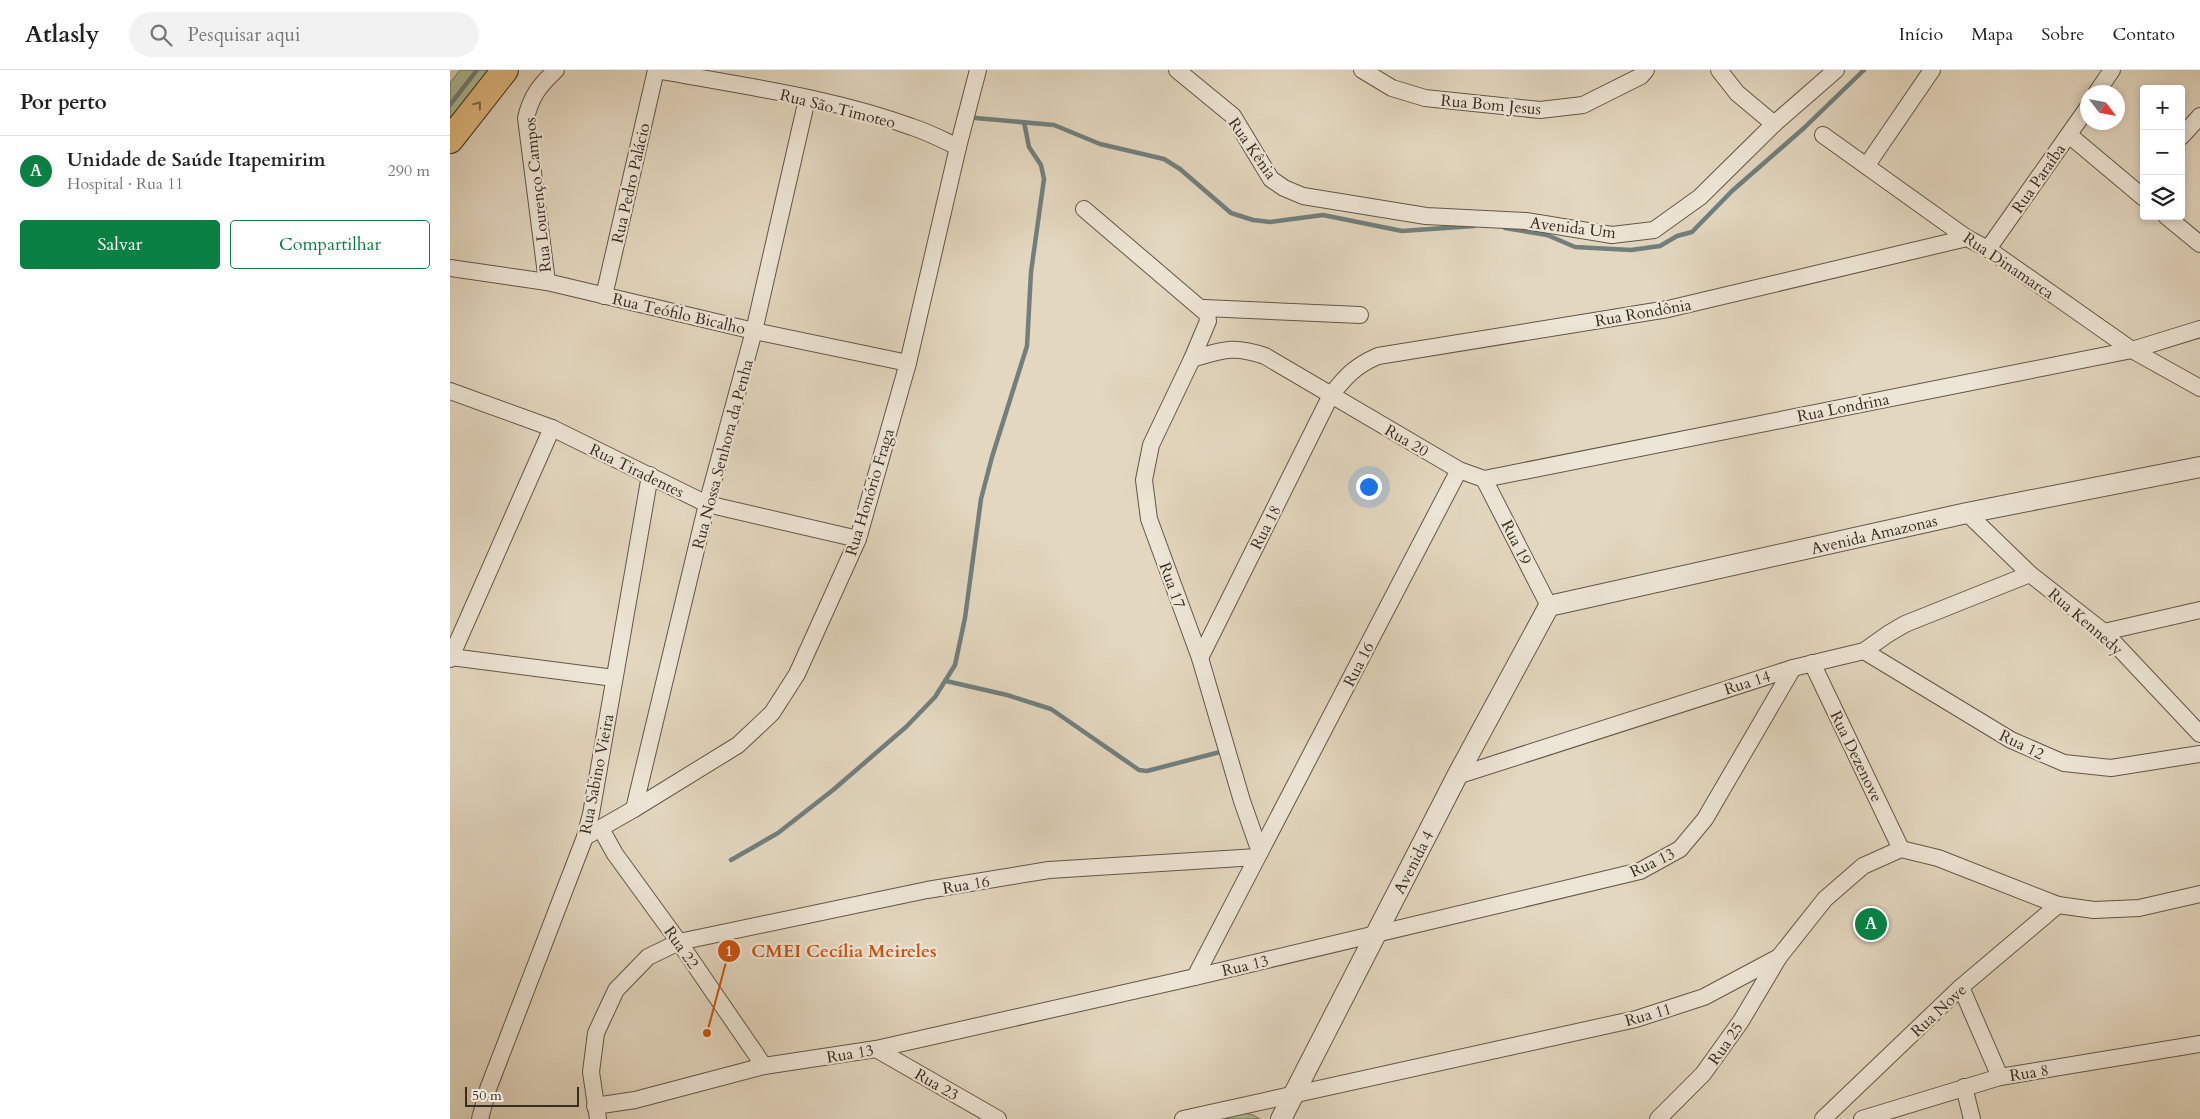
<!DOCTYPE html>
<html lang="pt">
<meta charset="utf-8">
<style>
body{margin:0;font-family:Cardo,serif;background:#f2f2f2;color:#222}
.controls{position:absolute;right:15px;top:15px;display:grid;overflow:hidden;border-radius:5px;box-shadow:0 2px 8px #0003}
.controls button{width:45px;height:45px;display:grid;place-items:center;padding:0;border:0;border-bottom:1px solid #e0e0e0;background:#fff;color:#222;font:25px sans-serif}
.compass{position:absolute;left:1630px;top:15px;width:45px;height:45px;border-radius:50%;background:#fff;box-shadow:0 2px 8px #0003;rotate:122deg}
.scale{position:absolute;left:15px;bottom:12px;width:114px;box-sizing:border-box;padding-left:5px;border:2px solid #362c20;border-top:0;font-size:14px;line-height:18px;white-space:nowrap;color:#362c20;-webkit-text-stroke:4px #ede5d5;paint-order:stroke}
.you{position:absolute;left:918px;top:416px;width:18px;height:18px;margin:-12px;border:4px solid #fff;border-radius:50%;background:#1a73e8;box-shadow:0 0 0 8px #1a73e833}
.badge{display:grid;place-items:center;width:32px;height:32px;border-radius:50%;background:#0b8043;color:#fff;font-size:16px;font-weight:700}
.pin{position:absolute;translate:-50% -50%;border:2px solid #fff;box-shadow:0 1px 5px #0006}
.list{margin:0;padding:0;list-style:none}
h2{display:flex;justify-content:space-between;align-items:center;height:65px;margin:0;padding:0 20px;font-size:21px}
h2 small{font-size:16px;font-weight:400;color:#767676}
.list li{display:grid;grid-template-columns:32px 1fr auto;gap:15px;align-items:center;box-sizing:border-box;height:70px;padding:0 20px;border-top:1px solid #e0e0e0}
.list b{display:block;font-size:19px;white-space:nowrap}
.list p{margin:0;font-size:16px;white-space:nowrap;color:#767676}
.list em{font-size:16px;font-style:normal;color:#767676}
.actions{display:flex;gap:10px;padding:15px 20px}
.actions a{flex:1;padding:11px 0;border:1px solid #0b8043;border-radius:5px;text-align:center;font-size:18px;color:#0b8043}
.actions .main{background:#0b8043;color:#fff}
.icon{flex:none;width:28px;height:28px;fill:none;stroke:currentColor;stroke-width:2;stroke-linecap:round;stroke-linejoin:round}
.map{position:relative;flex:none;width:1750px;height:1049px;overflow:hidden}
header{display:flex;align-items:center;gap:30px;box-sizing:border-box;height:70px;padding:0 25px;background:#fff;border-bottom:1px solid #e0e0e0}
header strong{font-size:24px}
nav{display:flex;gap:28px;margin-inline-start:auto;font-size:18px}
.search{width:350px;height:45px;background:#f2f2f2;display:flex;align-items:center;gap:12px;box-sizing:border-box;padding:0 18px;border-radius:28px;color:#767676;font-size:19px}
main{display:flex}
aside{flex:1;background:#fff}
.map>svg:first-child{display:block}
</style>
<header>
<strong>Atlasly</strong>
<div class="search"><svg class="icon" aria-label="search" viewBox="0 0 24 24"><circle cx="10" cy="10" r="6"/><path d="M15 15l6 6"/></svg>Pesquisar aqui</div>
<nav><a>Início</a><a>Mapa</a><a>Sobre</a><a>Contato</a></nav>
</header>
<main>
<aside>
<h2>Por perto<small></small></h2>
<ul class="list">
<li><span class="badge">A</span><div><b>Unidade de Saúde Itapemirim</b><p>Hospital · Rua 11</p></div><em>290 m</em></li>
</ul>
<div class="actions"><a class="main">Salvar</a><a>Compartilhar</a></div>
</aside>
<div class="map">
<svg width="1750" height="1049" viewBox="0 0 1750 1049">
<rect width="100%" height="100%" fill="#e3d7bf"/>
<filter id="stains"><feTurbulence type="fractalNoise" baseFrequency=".004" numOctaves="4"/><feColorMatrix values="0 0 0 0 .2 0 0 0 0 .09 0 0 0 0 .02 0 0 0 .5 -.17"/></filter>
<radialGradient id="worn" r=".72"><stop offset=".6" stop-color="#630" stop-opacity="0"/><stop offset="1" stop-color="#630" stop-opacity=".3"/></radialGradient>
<g fill="#adbf97" stroke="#72765c">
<polygon points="10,0 43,0 0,57 0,13"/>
<polygon points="793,1043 803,1045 810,1049 765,1049"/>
</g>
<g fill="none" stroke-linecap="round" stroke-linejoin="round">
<g stroke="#717f7d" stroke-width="4.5">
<polyline points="0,35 27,0"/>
<polyline points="525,48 604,55 650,74 714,89 730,99 781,143 803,150 820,152 873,145 952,161 1024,156"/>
<polyline points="1055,158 1097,165 1125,177 1181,180 1210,176 1227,166 1242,162 1282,121 1354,58 1414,0"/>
<polyline points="496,611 557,625 601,639 689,700 697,701 770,682"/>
<polyline points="281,790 328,763 383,720 456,657 485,627 505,595 515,548 531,429 542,387 577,276 581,202 594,109 591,95 579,77 574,52"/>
</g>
<defs>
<g id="minor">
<polyline points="727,0 783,46 821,109 834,118 853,126 976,146 1076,151 1162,165 1204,160 1250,127 1324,54 1386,0"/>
<polyline points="912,0 942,18 975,28 1090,40 1133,35 1191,6 1196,0"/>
<polyline points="1269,0 1287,23 1324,54"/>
<polyline points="1647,22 1662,0"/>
<polyline points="1373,65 1517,168 1538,179 1682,280 1750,318"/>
<polyline points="1619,65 1694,128"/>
<polyline points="1731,67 1750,46"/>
<polyline points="1417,95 1482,0"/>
<polyline points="634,139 757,244 758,251 742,289 701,375 694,410 699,449 750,588 792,731 810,782"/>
<polyline points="1716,146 1750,174"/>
<polyline points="1538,179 1638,37"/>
<polyline points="0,198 97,212 304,261 458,293"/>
<path d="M97,212L76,48C81,26 90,15 106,0"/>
<path d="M154,226L206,0C291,16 381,27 462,57C478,62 493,70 508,77"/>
<polyline points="754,238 910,245"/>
<path d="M742,289C773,280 783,275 815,286L1009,400L1034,409L1682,280L1750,259"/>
<polyline points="0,321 102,358 257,434 408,469"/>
<polyline points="1034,409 1099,536"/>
<polyline points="1517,443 1580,504 1654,562 1750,664"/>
<polyline points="1654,562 1750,540"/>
<polyline points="1414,581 1561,670 1614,693 1661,698 1750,684"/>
<polyline points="1,587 164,608"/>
<path d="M750,588L881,325C896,306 905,296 928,286L1218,239L1517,168"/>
<polyline points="0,589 102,358"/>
<polyline points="1362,593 1451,779"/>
<polyline points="1007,706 1343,598 1414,581 1438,564 1455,554 1580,504"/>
<polyline points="184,739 257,434 304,261 357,29"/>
<polyline points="151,759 165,784 229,872 314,996"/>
<polyline points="135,767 184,739 288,675 322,643 347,604 408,469 458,293 508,77 528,0"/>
<polyline points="745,907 1009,400"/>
<polyline points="1511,917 1550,1007"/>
<polyline points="426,979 548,1049"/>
<polyline points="1514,1017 1522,1049"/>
<polyline points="145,1036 185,1030 314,996 426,979 745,907 1190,801 1230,779 1255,749 1343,598"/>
<polyline points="30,1049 38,1019 135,767 141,744 200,405"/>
<polyline points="148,1049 141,1002 146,963 166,920 198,887 229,872 477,820 599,800 807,787"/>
<polyline points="733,1049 1186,949 1254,927 1329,887 1375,829 1413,796 1451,779 1488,788 1608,835 1644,840 1689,838 1750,824"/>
<polyline points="1208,1049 1253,1004 1291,951 1329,887"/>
<polyline points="1373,1049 1511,917 1608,835"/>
<polyline points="1412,1049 1550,1007 1750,974"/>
</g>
<polyline id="tertiary" points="831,1049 1007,706 1099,536 1517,443 1750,397"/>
<polyline id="primary" points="0,70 55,0"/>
</defs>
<use href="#minor" stroke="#615748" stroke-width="18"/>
<use href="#tertiary" stroke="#615748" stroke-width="22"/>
<use href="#primary" stroke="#362c20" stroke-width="28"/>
<use href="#minor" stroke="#ede5d5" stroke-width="16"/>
<use href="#tertiary" stroke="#ede5d5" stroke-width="20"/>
<use href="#primary" stroke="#e2bc80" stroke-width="26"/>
</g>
<defs><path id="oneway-chevron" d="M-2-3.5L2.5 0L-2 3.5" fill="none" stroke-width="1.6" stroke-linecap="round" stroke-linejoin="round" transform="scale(1.25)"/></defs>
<use stroke="#836d4b" href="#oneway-chevron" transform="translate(28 35) rotate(-52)"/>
<g text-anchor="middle" stroke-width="4.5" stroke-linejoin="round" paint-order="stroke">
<g font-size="16" fill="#362c20" stroke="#ede5d5">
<text transform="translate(1041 34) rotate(5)" y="6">Rua Bom Jesus</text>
<text transform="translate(388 38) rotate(14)" y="6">Rua São Timoteo</text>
<text transform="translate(803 78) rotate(55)" y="6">Rua Kênia</text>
<text transform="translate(1588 108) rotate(-55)" y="6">Rua Paraíba</text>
<text transform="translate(180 113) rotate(-77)" y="6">Rua Pedro Palácio</text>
<text transform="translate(87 125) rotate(-96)" y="6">Rua Lourenço Campos</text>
<text transform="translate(1123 157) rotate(7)" y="6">Avenida Um</text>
<text transform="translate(1559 195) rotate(34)" y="6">Rua Dinamarca</text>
<text transform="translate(1193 242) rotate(-10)" y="6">Rua Rondônia</text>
<text transform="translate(229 243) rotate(13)" y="6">Rua Teófilo Bicalho</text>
<text transform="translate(1393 337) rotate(-11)" y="6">Rua Londrina</text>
<text transform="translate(957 370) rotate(30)" y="6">Rua 20</text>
<text transform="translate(272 384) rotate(-75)" y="6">Rua Nossa Senhora da Penha</text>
<text transform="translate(187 400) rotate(26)" y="6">Rua Tiradentes</text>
<text transform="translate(419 422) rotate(-73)" y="6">Rua Honório Fraga</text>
<text transform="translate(815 457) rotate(-63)" y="6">Rua 18</text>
<text transform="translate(1424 464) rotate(-13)" y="6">Avenida Amazonas</text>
<text transform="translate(1067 472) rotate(63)" y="6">Rua 19</text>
<text transform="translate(723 515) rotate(70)" y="6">Rua 17</text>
<text transform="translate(1636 551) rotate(41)" y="6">Rua Kennedy</text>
<text transform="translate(908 594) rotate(-63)" y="6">Rua 16</text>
<text transform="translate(1297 612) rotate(-18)" y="6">Rua 14</text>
<text transform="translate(1572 674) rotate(26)" y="6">Rua 12</text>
<text transform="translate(1407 686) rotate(64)" y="6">Rua Dezenove</text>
<text transform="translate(146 704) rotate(-79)" y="6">Rua Sabino Vieira</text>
<text transform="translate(963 792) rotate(-63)" y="6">Avenida 4</text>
<text transform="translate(1202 792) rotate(-25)" y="6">Rua 13</text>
<text transform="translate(516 814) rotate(-9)" y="6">Rua 16</text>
<text transform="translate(232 877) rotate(55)" y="6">Rua 22</text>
<text transform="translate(795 895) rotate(-13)" y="6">Rua 13</text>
<text transform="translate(1488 940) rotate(-43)" y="6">Rua Nove</text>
<text transform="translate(1198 944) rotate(-16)" y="6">Rua 11</text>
<text transform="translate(1275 973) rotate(-55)" y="6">Rua 25</text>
<text transform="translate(400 983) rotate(-9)" y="6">Rua 13</text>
<text transform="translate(1579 1002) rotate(-9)" y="6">Rua 8</text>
<text transform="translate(487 1014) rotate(30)" y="6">Rua 23</text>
</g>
</g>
<path fill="none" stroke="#cd520f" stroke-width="2" d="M257 963L279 881"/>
<g fill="#cd520f" stroke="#ede5d5" stroke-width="2">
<circle cx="257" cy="963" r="5"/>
<circle cx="279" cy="881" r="12"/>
</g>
<g font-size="15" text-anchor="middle" font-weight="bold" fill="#fff">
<text x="279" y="886">1</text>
</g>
<g font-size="18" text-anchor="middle" font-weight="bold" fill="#cd520f" stroke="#ede5d5" stroke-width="4.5" stroke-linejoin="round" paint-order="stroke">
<text x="394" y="887">CMEI Cecília Meireles</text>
</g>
<rect width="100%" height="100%" filter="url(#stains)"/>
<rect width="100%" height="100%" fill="url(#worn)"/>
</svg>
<div class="controls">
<button>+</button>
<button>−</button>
<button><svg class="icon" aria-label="layers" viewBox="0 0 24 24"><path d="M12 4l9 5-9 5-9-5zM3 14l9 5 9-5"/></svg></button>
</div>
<svg class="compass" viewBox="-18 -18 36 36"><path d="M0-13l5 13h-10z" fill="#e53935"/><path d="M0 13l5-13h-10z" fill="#767676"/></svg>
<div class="scale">50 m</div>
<div class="you"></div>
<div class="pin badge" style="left:1421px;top:854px">A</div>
</div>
</main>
